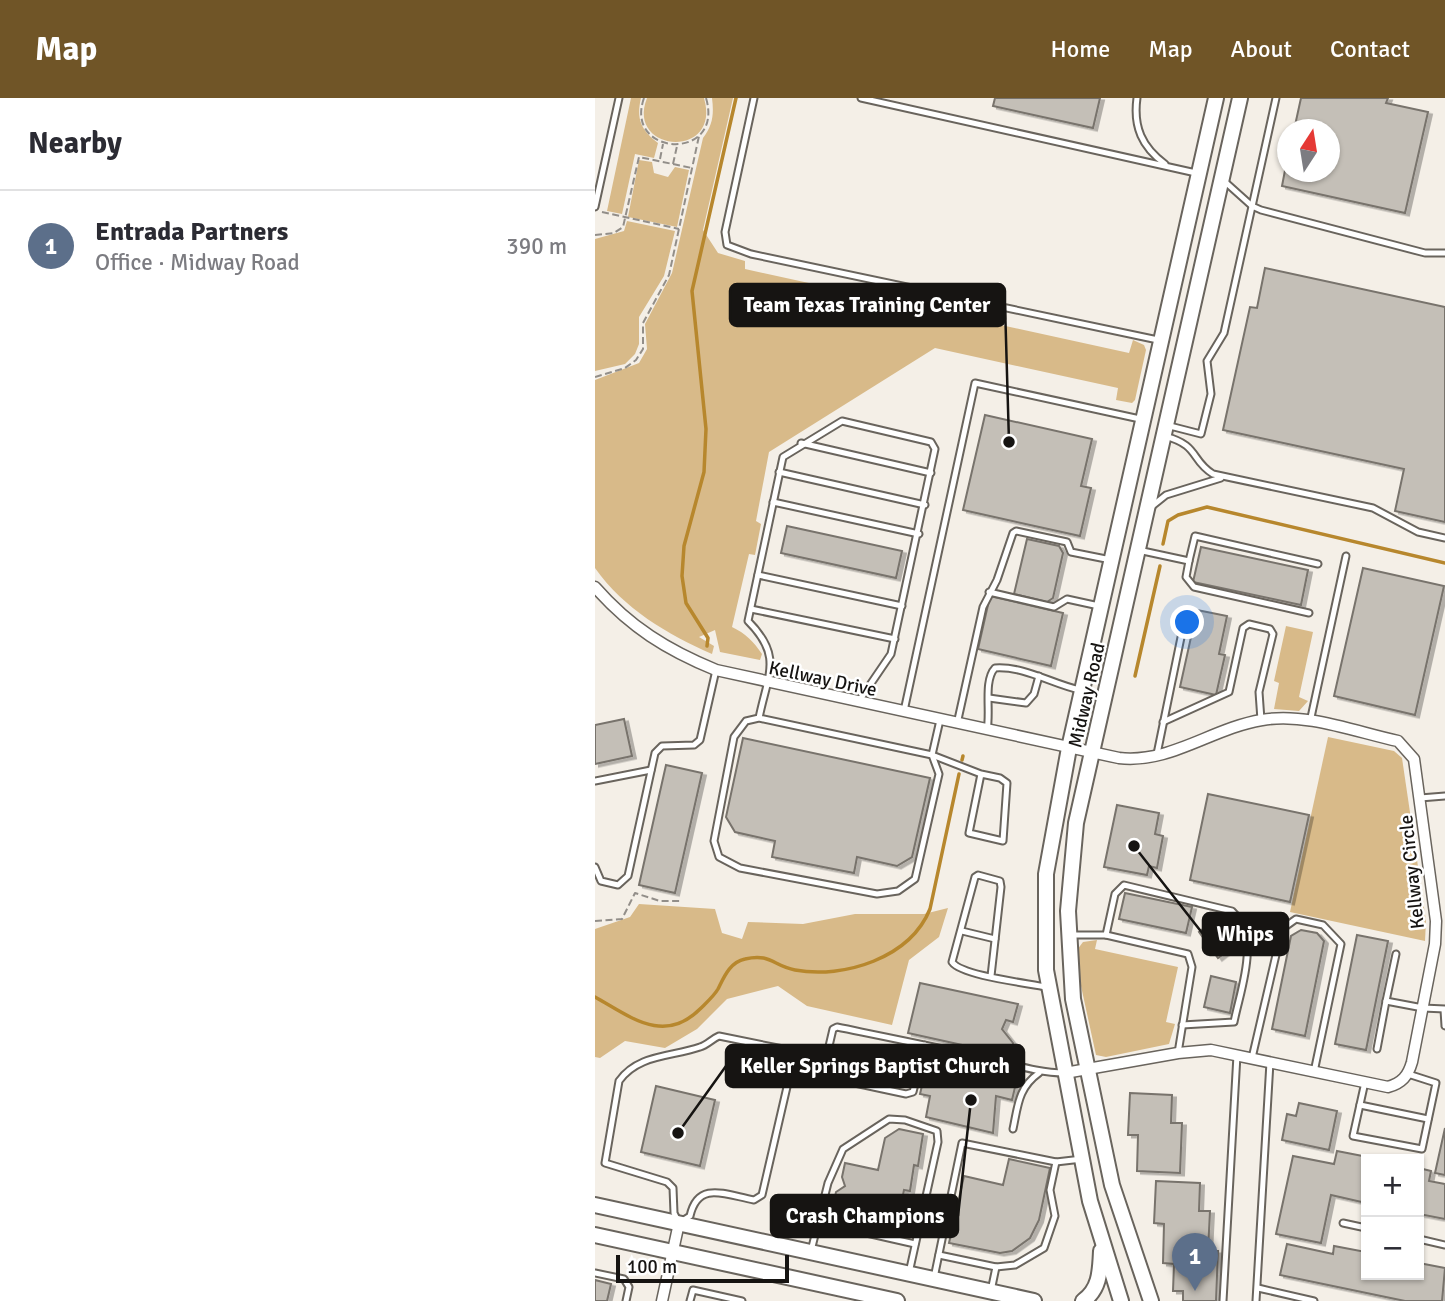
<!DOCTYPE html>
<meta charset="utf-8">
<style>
body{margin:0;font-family:Signika,sans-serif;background:#f2f2f3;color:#2b2b33}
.controls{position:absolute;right:21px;bottom:21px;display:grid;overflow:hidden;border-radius:0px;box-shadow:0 2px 5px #0004}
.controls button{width:63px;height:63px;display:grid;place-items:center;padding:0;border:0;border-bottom:2px solid #e1e1e2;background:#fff;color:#2b2b33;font:35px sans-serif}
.compass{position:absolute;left:682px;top:21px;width:63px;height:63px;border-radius:50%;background:#fff;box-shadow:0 2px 5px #0004;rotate:12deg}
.scale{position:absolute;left:21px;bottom:18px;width:173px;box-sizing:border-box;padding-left:7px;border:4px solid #161412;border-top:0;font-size:19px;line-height:24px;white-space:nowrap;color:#161412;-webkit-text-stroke:5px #fff;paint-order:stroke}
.you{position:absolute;left:593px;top:525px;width:24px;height:24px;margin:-18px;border:5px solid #fff;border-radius:50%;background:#1a73e8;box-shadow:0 0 0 10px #1a73e833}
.badge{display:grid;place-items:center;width:46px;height:46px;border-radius:50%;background:#705527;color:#fff;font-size:23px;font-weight:700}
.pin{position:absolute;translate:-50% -58px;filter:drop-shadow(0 2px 4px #0008)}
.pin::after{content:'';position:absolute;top:37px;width:24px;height:21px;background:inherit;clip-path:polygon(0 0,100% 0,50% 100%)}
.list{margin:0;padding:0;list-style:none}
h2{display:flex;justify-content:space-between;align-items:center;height:91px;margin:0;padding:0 28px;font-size:30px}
h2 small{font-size:23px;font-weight:400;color:#7c7c81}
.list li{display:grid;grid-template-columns:46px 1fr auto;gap:21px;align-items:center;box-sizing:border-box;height:112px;padding:0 28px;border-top:2px solid #e1e1e2}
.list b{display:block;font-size:26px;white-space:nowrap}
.list p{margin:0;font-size:23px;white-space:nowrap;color:#7c7c81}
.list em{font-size:23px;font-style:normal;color:#7c7c81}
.map{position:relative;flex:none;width:850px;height:1203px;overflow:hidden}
header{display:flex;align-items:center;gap:42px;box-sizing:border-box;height:98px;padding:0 35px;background:#705527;color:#fff}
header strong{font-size:33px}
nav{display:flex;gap:38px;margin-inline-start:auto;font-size:24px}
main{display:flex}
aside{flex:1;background:#fff}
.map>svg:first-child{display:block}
</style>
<header>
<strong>Map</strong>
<nav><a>Home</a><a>Map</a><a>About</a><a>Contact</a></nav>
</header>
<main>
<aside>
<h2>Nearby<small></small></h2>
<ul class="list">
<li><span class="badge" style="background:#5c6f8a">1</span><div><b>Entrada Partners</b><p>Office · Midway Road</p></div><em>390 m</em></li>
</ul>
</aside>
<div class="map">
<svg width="850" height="1203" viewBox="0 0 850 1203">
<defs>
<filter id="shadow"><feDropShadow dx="4" dy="2.5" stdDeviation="0" flood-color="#0004"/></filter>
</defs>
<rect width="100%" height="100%" fill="#f4efe7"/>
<g fill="#d8ba89">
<path d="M36,0H46C41,21 46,32 63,45L59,60L40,56L27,116L12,113Z"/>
<path d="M52,0H109C127,62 30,55 52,0Z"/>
<path d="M117,0H138L108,132L123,155L150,163V171L534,255L538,242L549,247L551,252L540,302L537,305L521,302L523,290L340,250L174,354L161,423L166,426L160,457L154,456L137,529C150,535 159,544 167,556L165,562L125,554L120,532L104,539L119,548L117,556C72,536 29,511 0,470V282L44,265L52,251L50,226L77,175L108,40C118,27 119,16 117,0Z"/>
<polygon points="44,62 57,64 59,75 73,79 80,69 94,72 82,129 33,119"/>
<polygon points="32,123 80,133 69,178 44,219 44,246 40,256 30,266 0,273 0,141 29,133"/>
<polygon points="691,528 718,534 704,599 713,603 704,613 679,611 684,585 679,583"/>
<polygon points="733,639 799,653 807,660 831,823 830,843 695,814"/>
<polygon points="44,806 120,811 127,835 147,841 153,824 208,826 260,816 329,816 353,810 344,839 314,862 297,927 212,908 183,888 132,901 102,931 70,950 30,943 5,960 0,959 0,831 35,819"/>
<polygon points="502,842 500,851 583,869 571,924 580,926 574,946 511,959 501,957 486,888 482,852 488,844"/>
</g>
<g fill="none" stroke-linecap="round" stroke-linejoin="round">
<g stroke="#b7872d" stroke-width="3.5">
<polyline points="568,446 573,423 583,417 612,409 850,465"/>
<polyline points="112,548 113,540 91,505 87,478 89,448 109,374 111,331 97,193 141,0"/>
<polyline points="540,578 565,468"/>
<polyline points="367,662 368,658"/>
<path d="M0,899C36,919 69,947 105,911C111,905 119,898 123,891C129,879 135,864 150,861C176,855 178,868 200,872C249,881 315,860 335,811L364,676"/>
</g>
</g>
<g fill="#c4bfb7" stroke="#78736c" stroke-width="2" filter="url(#shadow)">
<polygon points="400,0 505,0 498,30 398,8"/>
<polygon points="706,0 793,0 791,5 833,14 810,115 687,88 692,62 692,74 734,74 734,32 699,32"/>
<polygon points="670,170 850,209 850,424 800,413 809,371 628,332 655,209 662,210"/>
<polygon points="390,317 497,341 486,388 496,390 485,438 368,412"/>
<polygon points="192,428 307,453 301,480 186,455"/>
<polygon points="432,441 464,448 468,455 458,500 452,504 419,496"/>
<polygon points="606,449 713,472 706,507 598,484"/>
<polygon points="768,470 849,488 820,617 739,598"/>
<polygon points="395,498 468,515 456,568 383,551"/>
<polygon points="602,512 632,518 624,556 630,557 621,597 585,589"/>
<polygon points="29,621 37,658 0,666 0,627"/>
<polygon points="148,640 335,680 317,759 302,768 262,759 259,775 177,759 180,743 140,734 131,719"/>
<polygon points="71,667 107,675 80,795 44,787"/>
<polygon points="613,696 714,717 695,804 595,782"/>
<polygon points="522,707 564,715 560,736 568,738 562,770 554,768 552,777 509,769"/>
<polygon points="530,795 597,809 591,835 524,821"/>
<polygon points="625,818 644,844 623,860 604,834"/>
<polygon points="706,832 722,835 729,843 710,938 677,931 696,838"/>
<polygon points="762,837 793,843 771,952 740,946"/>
<polygon points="616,878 641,884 635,915 609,909"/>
<polygon points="325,885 423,906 418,924 411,922 407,931 418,945 417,958 313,935"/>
<polygon points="335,954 409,971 405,981 421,985 417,1002 401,998 398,1035 331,1019 335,998 325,996"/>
<polygon points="61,988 120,1002 105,1068 46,1054"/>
<polygon points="535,995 577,997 576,1025 587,1025 585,1075 542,1073 543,1037 533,1037"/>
<polygon points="704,1005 742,1013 734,1052 687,1042 692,1016 701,1018"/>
<polygon points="850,1030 850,1077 840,1075"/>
<polygon points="304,1031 328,1036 323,1068 319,1067 315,1093 309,1092 305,1112 308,1113 307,1120 271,1112 269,1122 236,1115 241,1094 250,1088 247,1079 250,1065 283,1072 290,1040"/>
<polygon points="742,1053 783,1061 771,1061 771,1105 736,1097 726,1145 681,1136 698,1058 739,1066"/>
<polygon points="414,1061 455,1070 444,1122 435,1140 417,1153 405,1155 354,1145 369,1078 408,1087"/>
<polygon points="824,1070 836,1073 834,1083 850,1086 850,1121 824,1116"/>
<polygon points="561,1083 605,1085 604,1113 615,1113 613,1153 623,1153 621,1203 588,1203 588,1193 578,1193 579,1166 568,1165 569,1126 559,1125"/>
<polygon points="692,1146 738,1156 739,1148 771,1154 771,1177 824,1177 824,1165 850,1170 847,1203 810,1203 685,1177"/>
<polygon points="0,1182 16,1186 12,1203 0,1203"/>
</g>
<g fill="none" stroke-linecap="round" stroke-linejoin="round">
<defs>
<g id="lane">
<polyline points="159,0 130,134 132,147 156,156 563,242"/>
<polyline points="266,0 601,75"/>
<path d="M542,0C538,29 547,49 570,66"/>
<polyline points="628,82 657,108 666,112 830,155 850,155"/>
<polyline points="0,109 24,0"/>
<polyline points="571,327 606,336 616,296 612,263 629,235 681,0"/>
<path d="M569,338C605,347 595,362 618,376L778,410L823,434L850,440"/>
<polyline points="206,345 336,375"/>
<polyline points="184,374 330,407"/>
<polyline points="178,404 324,436"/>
<polyline points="556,409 571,397 626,380"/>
<polyline points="543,452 594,463 591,479 599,489 714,515"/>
<polyline points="594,463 600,438 723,466"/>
<polyline points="163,477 307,508"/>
<polyline points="394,494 459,509 472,501 504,508"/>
<polyline points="156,511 300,541"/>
<polyline points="394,600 431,605 439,596 444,578"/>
<polyline points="309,613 380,285 545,321"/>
<path d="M164,620L337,657L344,676L320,781L303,793L282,796L145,770L124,759L119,743L139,639L151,623L164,620C173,576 188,558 153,523L188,359L247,323L336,344L340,351L296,556L264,603"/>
<polyline points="345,622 337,657 386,676 374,735 408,743 412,685 405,680 386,676"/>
<polyline points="568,624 634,594 648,530 654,526 675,531 678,536 664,594 666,622"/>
<polyline points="715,624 751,458"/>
<polyline points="362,626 388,509 402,482 418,435 421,433 472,444 476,454 516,462"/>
<path d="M392,632C396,614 388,583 400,570C430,568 457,586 485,592"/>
<polyline points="562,656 591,515"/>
<polyline points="0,683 56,672"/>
<polyline points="825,700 850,698"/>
<polyline points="0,769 6,783 23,787 33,778 60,655 67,648 99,647 105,642 121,572"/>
<polyline points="367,833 400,841"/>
<polyline points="475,837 511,837 593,856 597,869 583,955"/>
<path d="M511,837L520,796L529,787L637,813C666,841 646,889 639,924L587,927"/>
<polyline points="801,856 791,903 828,910 850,911"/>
<path d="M396,878L406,789L405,783L383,777L380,779L357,864C367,878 432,885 451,889"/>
<polyline points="849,912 850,928"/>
<path d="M124,938L188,951L198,963L167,1097L159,1102C131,1097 103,1082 95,1118L84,1125L79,1115L78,1090L72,1084L10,1065L24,983C43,956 77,959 105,949C112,947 117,941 124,938Z"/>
<path d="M330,947L318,994L311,996L227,978L238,931L242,929C291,939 341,949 391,960C418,966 442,975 470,975"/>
<polyline points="782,951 791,903"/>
<polyline points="657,960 687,831 701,821 728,827 746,846 719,974"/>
<polyline points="770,984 758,1038 827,1051 841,985 813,976"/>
<polyline points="765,1007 833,1021"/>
<path d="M418,1031C423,1008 423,990 444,975"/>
<polyline points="223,1124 320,1146"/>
<polyline points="748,1125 771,1130"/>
<polyline points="824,1141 850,1147"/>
<polyline points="216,1153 233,1085 248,1051 294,1021 310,1022 342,1033 343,1044 314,1175"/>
<polyline points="344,1157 401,1169 420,1167 449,1150 460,1118 455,1092 461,1064"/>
<polyline points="0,1175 29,1181 34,1189 31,1203"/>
<polyline points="339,1180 367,1045 461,1064 487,1061"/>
<polyline points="663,1190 719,1203"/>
<polyline points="396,1193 401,1169"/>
<polyline points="95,1203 98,1192 147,1203"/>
<polyline points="628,1203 642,957"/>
<polyline points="661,1203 675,964"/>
</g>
<g id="street">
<path d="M0,489C35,529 72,552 121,572L524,660C575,666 617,630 667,622C710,614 761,634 803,643L819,661L841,823L840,846L817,964C813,978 807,985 793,989L616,952L583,955L470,975"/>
<polyline points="67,1203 84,1125"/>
</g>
<g id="secondary">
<polyline points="0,1107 439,1203"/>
<polyline points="0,1137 302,1203"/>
<path d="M488,1203C505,1191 505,1173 506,1153"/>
<polyline points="526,1203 495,1103 451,872 451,776 474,650 621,0"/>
<polyline points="556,1203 517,1087 478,901 473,813 481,725 645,0"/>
</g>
</defs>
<use href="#lane" stroke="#69645d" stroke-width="9"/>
<use href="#street" stroke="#69645d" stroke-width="13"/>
<use href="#secondary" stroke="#69645d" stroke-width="18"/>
<g stroke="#928e89" stroke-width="2" stroke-dasharray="7 3.5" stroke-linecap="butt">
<path d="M49,0C28,59 130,64 111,0"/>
<polyline points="65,61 68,46"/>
<polyline points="78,66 82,48"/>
<polyline points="7,114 84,131"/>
<polyline points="0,137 19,135 28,129 44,59 97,70"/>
<polyline points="0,279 30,270 41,262 48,251 48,225 74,177 104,38"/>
<polyline points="0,823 27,821 40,795 65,803 85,803"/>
</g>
<use href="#lane" stroke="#fff" stroke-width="5"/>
<use href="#street" stroke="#fff" stroke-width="10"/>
<use href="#secondary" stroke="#fff" stroke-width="14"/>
</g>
<g text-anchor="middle" stroke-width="5" stroke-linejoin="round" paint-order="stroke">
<g font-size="19" fill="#161412" stroke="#fff">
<text transform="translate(228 580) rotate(12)" y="7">Kellway Drive</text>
<text transform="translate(491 597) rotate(-77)" y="7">Midway Road</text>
<text transform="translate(816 774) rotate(-96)" y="7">Kellway Circle</text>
</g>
</g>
<path fill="none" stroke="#161412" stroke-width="2.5" d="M414 344L410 207M539 748L608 836M83 1035L131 968M376 1002L363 1118"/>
<g fill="#161412" stroke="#fff" stroke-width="2.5">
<circle cx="414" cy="344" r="7"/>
<circle cx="539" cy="748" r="7"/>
<circle cx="83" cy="1035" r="7"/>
<circle cx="376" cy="1002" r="7"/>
</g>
<g fill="#161412" stroke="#161412" stroke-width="2.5">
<rect x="135" y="186" width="275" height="42" rx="7"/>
<rect x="608" y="815" width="85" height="42" rx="7"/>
<rect x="131" y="947" width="298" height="42" rx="7"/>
<rect x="176" y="1097" width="187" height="42" rx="7"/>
</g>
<g font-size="21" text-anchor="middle" font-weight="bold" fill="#fff">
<text x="272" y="214">Team Texas Training Center</text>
<text x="650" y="843">Whips</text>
<text x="280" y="975">Keller Springs Baptist Church</text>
<text x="270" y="1125">Crash Champions</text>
</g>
</svg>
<div class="controls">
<button>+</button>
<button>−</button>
</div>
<svg class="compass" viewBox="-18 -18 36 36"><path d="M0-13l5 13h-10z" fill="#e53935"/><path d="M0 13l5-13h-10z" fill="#7c7c81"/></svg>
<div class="scale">100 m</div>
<div class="you"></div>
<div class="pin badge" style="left:600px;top:1193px;background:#5c6f8a">1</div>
</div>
</main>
